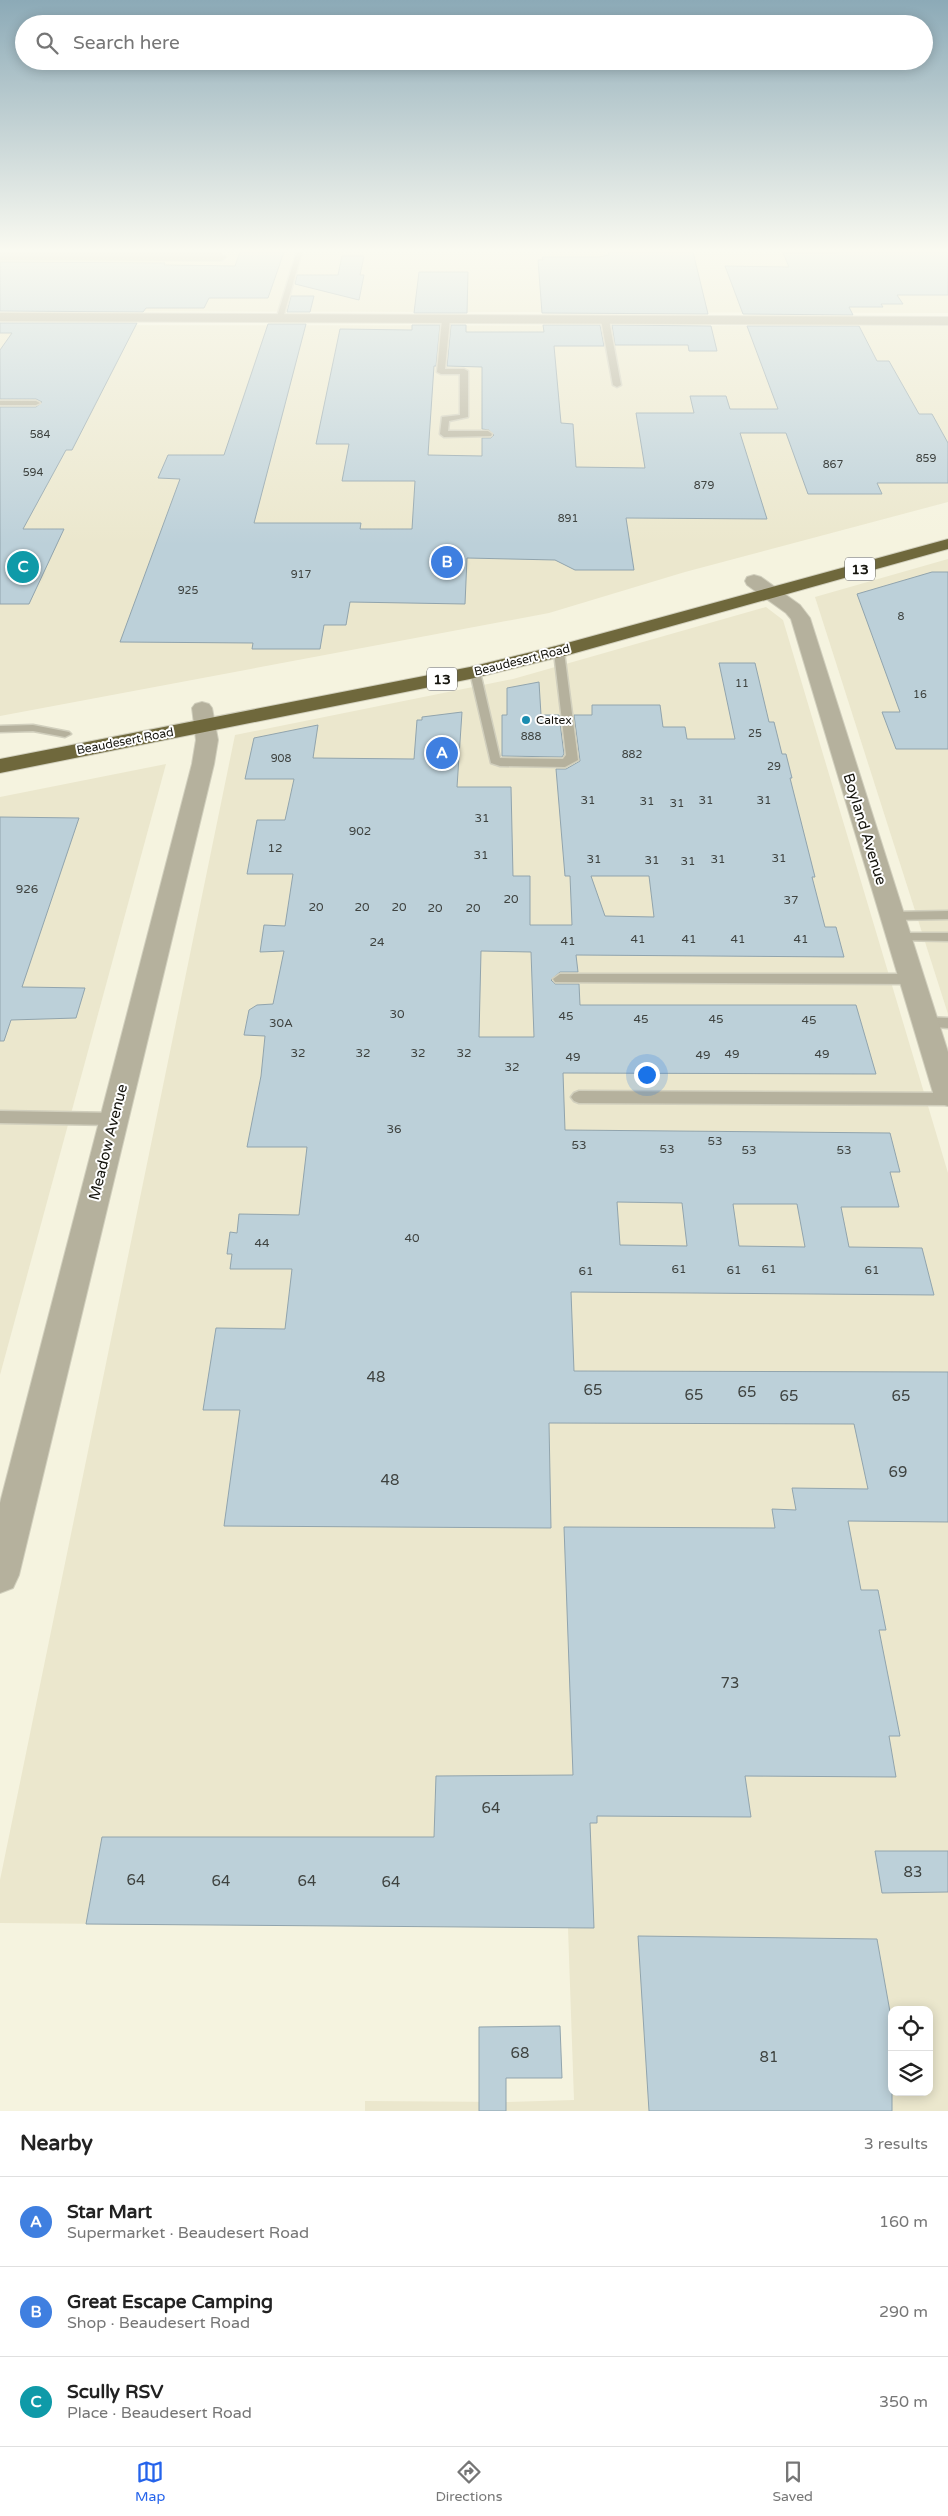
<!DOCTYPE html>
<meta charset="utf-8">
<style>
body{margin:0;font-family:"Varela Round",sans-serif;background:#f2f2f2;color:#222}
.controls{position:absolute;right:15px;bottom:15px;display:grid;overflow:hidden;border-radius:10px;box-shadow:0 2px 12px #0003}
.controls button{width:45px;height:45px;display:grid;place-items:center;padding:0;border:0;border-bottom:1px solid #e0e0e0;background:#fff;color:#222;font:25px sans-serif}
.you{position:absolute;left:646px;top:1074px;width:18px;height:18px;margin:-12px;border:4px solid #fff;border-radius:50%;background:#1a73e8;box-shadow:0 0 0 8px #1a73e833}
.badge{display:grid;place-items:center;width:32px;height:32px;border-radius:50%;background:#2563eb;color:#fff;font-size:16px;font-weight:700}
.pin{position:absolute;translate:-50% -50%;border:2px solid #fff;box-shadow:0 1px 5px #0006}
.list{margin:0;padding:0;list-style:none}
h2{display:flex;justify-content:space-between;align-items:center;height:65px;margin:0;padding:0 20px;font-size:21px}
h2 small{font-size:16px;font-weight:400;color:#767676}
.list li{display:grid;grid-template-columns:32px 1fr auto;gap:15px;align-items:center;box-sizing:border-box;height:90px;padding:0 20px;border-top:1px solid #e0e0e0}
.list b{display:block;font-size:19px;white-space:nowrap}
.list p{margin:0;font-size:16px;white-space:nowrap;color:#767676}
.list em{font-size:16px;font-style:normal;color:#767676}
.icon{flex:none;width:28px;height:28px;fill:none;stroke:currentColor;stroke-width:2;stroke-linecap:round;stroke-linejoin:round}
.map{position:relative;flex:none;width:948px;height:2111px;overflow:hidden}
.search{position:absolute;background:#fff;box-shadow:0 2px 12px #0003;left:15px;right:15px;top:15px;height:55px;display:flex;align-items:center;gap:12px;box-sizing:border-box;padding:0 18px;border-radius:28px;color:#767676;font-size:19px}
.sheet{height:335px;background:#fff}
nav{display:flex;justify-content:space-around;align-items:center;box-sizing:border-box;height:70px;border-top:1px solid #e0e0e0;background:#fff;font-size:14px;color:#767676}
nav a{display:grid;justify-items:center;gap:2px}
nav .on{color:#2563eb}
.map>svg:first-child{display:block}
</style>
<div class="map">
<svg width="948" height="2111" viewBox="0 0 948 2111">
<rect width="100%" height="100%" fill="#f5f3df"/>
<g fill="#ebe7cd" fill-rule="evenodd">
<polygon points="0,249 948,249 948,313 0,311"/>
<polygon points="0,325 948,326 948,502 685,572 549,613 0,716"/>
<polygon points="948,559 948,1014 815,597"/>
<path d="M766,607L783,620L948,1173V2111H365V2101L506,2102L574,2100L568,1928L0,1923V1880L235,735L513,679ZM892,2010H929V2092H892Z"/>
<polygon points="166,764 0,1375 0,797"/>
</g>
<g fill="#bcd0d9" stroke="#91a4ad" fill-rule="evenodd">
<polygon points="0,249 172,249 171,251"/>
<polygon points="241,249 285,249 268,298 209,298 204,308 146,308 143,312 0,311 0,262 165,263 164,265 235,266"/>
<polygon points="838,249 948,249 948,295 897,295 903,304 881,304 883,307 849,307 853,315 743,314 725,266 789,267 783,253 838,253"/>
<polygon points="608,252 693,252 708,314 542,313 538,260 543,260 542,257 599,257 609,255"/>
<polygon points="342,256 364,256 360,275 364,275 359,300 295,284 297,275 338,275"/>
<polygon points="419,272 468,272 467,313 414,313"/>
<polygon points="291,296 314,296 310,312 287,312"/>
<polygon points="0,323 137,323 72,450 66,450 23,529 64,529 29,604 0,604 0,407 36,407 42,402 36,399 0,399 0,350 12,333 0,333"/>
<polygon points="268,324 306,324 254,523 361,523 360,529 412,529 415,481 342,481 349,444 316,444 340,329 412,330 412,325 440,325 436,366 434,366 428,455 482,456 482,438 491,438 494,435 489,430 482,429 482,367 447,366 451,325 466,325 466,332 544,332 543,325 600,325 604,346 554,346 561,423 573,424 576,467 645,468 636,413 694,413 690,396 726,396 730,409 778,409 747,326 859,326 877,361 889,361 919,414 932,414 948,443 948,483 877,483 882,494 808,494 786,433 740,433 767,519 626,518 634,570 575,570 555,560 467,558 465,604 350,602 346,625 324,625 320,649 252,649 253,643 120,642 180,479 158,478 168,455 224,455"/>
<polygon points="612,325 711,326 717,351 689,351 688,345 615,345"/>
<polygon points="932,572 948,572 948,749 896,749 882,712 900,712 857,594"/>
<path d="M719,663H755L769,722H774L782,754H786L792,778H790L815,877H812L825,927H836L844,957L576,955L578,972H560L551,980L555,984H579L580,1005H856L876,1074L563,1073L565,1130L890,1133L900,1172H890L899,1207H841L849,1247L922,1248L934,1295L571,1292L574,1371L948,1372V1522L848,1521L861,1590H878L886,1630H879L900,1736H889L896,1777L745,1776L751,1817L597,1816V1823H590L594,1928L86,1924L102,1837H434L436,1776L573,1775L564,1527L775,1528L772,1509L796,1510L792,1488L868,1489L854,1424L549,1423L551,1528L224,1526L240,1410H203L216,1328L285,1329L292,1269H230L232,1254H227L230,1232L237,1233L239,1214L299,1215L307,1147H247L261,1076L265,1036L244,1035L249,1010L257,1005L273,1004L284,951L260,952L264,925L285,926L293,874H247L257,820H285L294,779H245L254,738L318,725L313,758L414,759L417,720H422V717L462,712L457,787H511L513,876H530V925H572L570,876H565L556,769H566L580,761L574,715H592V705H660L663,727H685L687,739H735ZM591,876H649L654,917L605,916ZM481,951L531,952L534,1037H479ZM617,1202L682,1203L687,1246L620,1245ZM733,1204H797L805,1247L739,1246Z"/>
<polygon points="539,682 541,715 559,715 564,754 562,757 502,756 502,715 507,715 507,688"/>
<polygon points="0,817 79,818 22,987 85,988 76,1018 11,1020 4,1041 0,1041"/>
<polygon points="875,1851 948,1851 948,1892 882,1893"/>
<polygon points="638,1936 877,1939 892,2023 892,2111 649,2111"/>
<polygon points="560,2026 562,2078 506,2078 506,2111 479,2111 479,2027"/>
</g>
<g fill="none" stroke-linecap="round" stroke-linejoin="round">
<defs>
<g id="lane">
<polygon points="297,251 302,252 283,318 276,320"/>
<polygon points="446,317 450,319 445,369 464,369 468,371 468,417 449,421 448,431 488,431 492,434 491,436 444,437 440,434 442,417 460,415 460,374 441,374 437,372 442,319"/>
<polygon points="605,318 609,320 621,385 617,387 613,385 601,320"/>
<polygon points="0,401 36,401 40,403 36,405 0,405"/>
<polygon points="559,649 564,652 578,760 565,767 500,766 491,763 470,672 475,669 480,672 500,758 563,759 566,755 554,652"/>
<polygon points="33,725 69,732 71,734 65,737 33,731 0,732 0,726"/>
<polygon points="948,911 948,919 892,920 885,916 892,912"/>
<polygon points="898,933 948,933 948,941 893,940 891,937 893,934"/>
<polygon points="560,974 911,974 918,979 911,984 555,982 553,979"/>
<polygon points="925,1017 948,1018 948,1028 920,1026 918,1022"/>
<polygon points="579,1091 948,1093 948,1105 579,1103 574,1101 571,1097 574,1093"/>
<polygon points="0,1111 114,1113 120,1115 122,1119 120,1123 114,1125 0,1123"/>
</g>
<g id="street">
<polygon points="0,252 221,253 227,257 221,261 0,260"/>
<polygon points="0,313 948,317 948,325 0,321"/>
<polygon points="754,575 761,577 800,605 810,618 948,1052 948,1106 938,1103 934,1096 791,619 786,613 747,585 745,581 747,577"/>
<polygon points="202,702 209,704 212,708 218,740 214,764 19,1575 13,1588 0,1593 0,1503 192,764 196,740 192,708 195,704"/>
</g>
<polygon id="highway" points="948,539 948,549 568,655 470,679 0,773 0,759 470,667 556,646"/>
</defs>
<use href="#lane" stroke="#d1cfbd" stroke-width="3"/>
<use href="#street" stroke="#d1cfbd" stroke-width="2"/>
<use href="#highway" stroke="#d1cfbd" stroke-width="2"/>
<use href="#lane" fill="#b5b19d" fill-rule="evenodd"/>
<use href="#street" fill="#b5b19d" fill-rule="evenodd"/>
<use href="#highway" fill="#6f683c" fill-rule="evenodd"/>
</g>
<linearGradient id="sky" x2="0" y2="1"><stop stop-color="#8caab7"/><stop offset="0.46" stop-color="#fafaf1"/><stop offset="1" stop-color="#fafaf1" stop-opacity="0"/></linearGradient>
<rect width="948" height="545" fill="url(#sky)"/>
<circle fill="#1b8db1" stroke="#fff" stroke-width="2" cx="526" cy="720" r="5"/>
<g text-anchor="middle" stroke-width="4" stroke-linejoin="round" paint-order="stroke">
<g font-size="11" fill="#3f4340">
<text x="40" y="438">584</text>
<text x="926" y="462">859</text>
<text x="833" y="468">867</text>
<text x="33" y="476">594</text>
<text x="704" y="489">879</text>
<text x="568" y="522">891</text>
<text x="301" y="578">917</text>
<text x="188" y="594">925</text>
<text x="901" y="620">8</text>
<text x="742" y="687">11</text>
<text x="920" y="698">16</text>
<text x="755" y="737">25</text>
<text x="531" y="740">888</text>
<text x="632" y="758">882</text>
<text x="281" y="762">908</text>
<text x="774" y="770">29</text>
</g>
<g font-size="12" fill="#15140d" stroke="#fff">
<text transform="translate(522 660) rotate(-14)" y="4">Beaudesert Road</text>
<text transform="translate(125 741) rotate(-11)" y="4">Beaudesert Road</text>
</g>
<g font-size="12" fill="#15140d" stroke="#fff" text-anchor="start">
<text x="536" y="724">Caltex</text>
</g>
<g font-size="12" fill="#3f4340">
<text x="588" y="804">31</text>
<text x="706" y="804">31</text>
<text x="764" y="804">31</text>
<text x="647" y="805">31</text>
<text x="677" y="807">31</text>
<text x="482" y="822">31</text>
<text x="360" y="835">902</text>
<text x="275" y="852">12</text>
<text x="481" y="859">31</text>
<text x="779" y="862">31</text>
<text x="594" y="863">31</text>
<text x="718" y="863">31</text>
<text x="652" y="864">31</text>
<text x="688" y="865">31</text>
<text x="27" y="893">926</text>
<text x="511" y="903">20</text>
<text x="791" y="904">37</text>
<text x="316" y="911">20</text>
<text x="362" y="911">20</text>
<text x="399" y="911">20</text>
<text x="435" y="912">20</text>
<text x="473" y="912">20</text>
<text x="638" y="943">41</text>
<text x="689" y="943">41</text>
<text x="738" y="943">41</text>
<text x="801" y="943">41</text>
<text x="568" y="945">41</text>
<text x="377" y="946">24</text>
<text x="397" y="1018">30</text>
<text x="566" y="1020">45</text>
<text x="641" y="1023">45</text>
<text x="716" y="1023">45</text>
<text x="809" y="1024">45</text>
<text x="281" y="1027">30A</text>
<text x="298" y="1057">32</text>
<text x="363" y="1057">32</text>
<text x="418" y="1057">32</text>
<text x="464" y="1057">32</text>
<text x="732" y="1058">49</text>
<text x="822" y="1058">49</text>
<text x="703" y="1059">49</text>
<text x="573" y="1061">49</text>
<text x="512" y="1071">32</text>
<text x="394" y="1133">36</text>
<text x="715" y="1145">53</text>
<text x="579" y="1149">53</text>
<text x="667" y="1153">53</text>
<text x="749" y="1154">53</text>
<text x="844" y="1154">53</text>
<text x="412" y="1242">40</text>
<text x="262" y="1247">44</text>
<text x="679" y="1273">61</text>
<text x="769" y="1273">61</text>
<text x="734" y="1274">61</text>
<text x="872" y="1274">61</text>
<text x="586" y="1275">61</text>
</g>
<g fill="#fff" stroke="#5b5a56" stroke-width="1">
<rect x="845" y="557.5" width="30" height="23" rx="4"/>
<rect x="427" y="667.5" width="30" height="23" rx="4"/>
</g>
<g font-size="14" font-weight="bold" fill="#15140d">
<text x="860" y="574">13</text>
<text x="442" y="684">13</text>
</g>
<g font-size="15" fill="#15140d" stroke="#fff">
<text transform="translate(865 829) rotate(73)" y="5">Boyland Avenue</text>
<text transform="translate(108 1142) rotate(-76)" y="5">Meadow Avenue</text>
</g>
<g font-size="15" fill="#3f4340">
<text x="376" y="1382">48</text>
<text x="593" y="1395">65</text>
<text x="747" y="1397">65</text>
<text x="694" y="1400">65</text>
<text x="789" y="1401">65</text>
<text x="901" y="1401">65</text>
<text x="898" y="1477">69</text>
<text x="390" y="1485">48</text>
<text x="730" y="1688">73</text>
<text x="491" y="1813">64</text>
<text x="913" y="1877">83</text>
<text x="136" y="1885">64</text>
<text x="221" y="1886">64</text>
<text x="307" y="1886">64</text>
<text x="391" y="1887">64</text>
<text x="520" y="2058">68</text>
<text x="769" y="2062">81</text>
</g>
</g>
</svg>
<div class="controls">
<button><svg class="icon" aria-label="locate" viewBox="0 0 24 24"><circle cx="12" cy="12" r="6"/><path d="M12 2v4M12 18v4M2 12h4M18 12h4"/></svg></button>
<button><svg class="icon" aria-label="layers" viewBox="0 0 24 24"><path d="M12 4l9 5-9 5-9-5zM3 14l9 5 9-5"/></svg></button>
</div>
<div class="you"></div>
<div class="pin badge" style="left:442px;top:753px;background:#3f7fe0">A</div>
<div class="pin badge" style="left:447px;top:562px;background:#3f7fe0">B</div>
<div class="pin badge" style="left:23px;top:567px;background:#0f9aa8">C</div>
<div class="search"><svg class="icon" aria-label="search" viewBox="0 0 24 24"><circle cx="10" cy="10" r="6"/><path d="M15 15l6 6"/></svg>Search here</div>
</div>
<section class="sheet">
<h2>Nearby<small>3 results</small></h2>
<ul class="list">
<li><span class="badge" style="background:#3f7fe0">A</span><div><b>Star Mart</b><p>Supermarket · Beaudesert Road</p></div><em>160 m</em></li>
<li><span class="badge" style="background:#3f7fe0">B</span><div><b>Great Escape Camping</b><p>Shop · Beaudesert Road</p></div><em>290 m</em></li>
<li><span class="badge" style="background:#0f9aa8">C</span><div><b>Scully RSV</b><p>Place · Beaudesert Road</p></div><em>350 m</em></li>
</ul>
</section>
<nav>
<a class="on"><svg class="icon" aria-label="map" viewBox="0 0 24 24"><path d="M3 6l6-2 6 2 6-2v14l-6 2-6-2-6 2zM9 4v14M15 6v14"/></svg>Map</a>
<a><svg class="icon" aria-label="directions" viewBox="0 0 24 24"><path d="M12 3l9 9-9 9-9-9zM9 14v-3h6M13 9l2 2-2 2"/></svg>Directions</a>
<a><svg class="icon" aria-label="saved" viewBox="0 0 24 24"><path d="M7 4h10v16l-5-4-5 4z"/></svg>Saved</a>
</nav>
